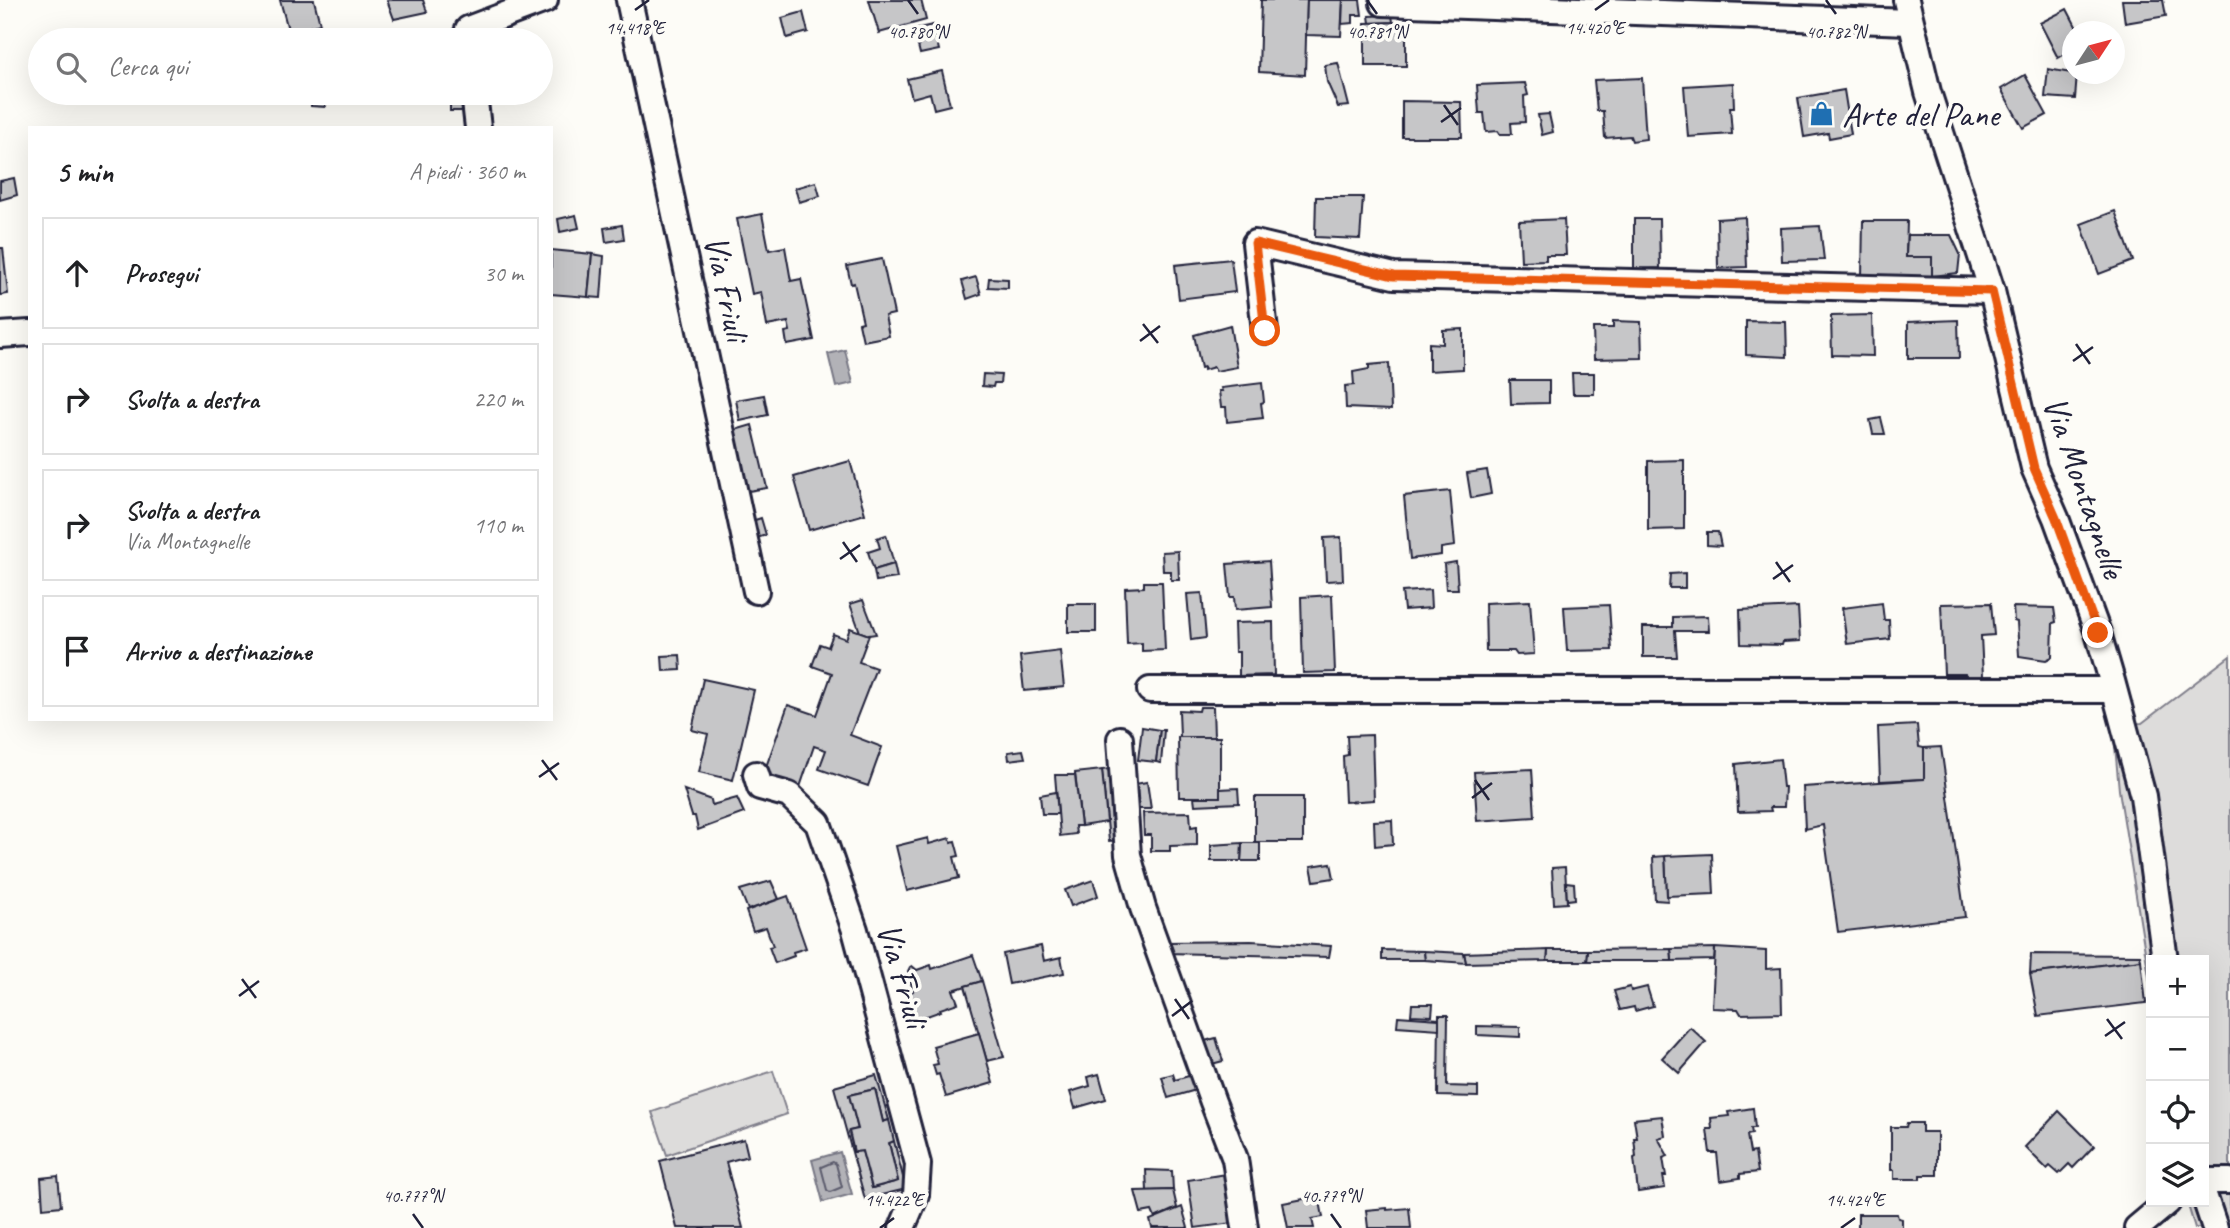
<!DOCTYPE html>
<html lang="it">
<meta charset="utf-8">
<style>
body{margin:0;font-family:Caveat,sans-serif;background:#f6f6f6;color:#202124}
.controls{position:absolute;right:21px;bottom:21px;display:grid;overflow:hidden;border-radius:0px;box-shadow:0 7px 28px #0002}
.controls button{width:63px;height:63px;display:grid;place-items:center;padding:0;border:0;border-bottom:2px solid #e0e0e0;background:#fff;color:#202124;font:35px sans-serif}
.compass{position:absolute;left:2062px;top:21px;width:63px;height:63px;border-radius:50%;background:#fff;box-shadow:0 7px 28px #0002;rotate:54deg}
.stop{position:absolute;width:21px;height:21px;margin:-16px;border:5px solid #ea580c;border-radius:50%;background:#fff}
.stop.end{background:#ea580c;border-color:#fff;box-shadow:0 2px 7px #0008}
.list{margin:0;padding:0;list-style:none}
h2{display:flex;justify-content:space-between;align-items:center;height:91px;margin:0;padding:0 28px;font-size:30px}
h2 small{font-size:23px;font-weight:400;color:#757577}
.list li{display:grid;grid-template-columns:46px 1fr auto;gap:21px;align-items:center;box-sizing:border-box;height:112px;margin:0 14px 14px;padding:0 14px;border:2px solid #e0e0e0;border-radius:0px}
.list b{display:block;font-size:26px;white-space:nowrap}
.list p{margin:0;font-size:23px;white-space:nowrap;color:#757577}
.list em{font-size:23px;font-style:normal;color:#757577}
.icon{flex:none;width:38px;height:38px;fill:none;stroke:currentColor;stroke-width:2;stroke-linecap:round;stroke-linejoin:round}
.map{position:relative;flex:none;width:2230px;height:1228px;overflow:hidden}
.search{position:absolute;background:#fff;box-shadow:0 7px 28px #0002;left:28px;top:28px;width:525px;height:77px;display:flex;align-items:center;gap:18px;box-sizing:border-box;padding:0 24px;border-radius:38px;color:#757577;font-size:26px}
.panel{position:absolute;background:#fff;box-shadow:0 7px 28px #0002;left:28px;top:126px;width:525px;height:595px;border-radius:0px}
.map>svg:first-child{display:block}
</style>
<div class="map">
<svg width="2230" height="1228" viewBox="0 0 2230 1228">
<rect width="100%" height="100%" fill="#fdfcf7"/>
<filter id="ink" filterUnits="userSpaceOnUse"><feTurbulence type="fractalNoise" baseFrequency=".0143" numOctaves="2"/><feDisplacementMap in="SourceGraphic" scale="14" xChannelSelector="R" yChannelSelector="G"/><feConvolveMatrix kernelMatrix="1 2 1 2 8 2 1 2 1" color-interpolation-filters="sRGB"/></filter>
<g filter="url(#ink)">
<g fill="#dddcdb" stroke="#807f8b" stroke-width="2">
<polygon points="2230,656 2230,1228 2195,1228 2187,1202 2204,1202 2204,960 2151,960 2151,989 2119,790 2113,724 2142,723"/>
<polygon points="773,1071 787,1114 667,1155 652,1112"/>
</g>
<g fill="#b2b2b7" stroke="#787885" stroke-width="2">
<polygon points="845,350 853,383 836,387 828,354"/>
<polygon points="840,1152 852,1194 823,1202 812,1160"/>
</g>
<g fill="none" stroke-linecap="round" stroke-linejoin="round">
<polygon stroke="#5c5c6d" stroke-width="2" points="833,1162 836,1164 842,1187 830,1192 827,1190 821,1167"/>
</g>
<g fill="#c6c6c8" stroke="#22223b" stroke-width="2">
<polygon points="280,0 314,0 320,24 289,33"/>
<polygon points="387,0 423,0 427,12 394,19"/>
<polygon points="869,0 921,0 926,20 879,33"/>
<polygon points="1261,0 1307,0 1305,75 1259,72"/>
<polygon points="1307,0 1343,0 1341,36 1306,35"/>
<polygon points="1343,0 1360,0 1362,15 1353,15 1353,23 1342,24"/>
<polygon points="2122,0 2163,0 2166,16 2125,23"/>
<polygon points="2067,9 2079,32 2072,32 2072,50 2058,58 2040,23"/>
<polygon points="803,12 808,32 787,38 782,18"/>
<polygon points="1392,15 1393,22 1370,23 1369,16"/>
<polygon points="1406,22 1406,66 1365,66 1365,23"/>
<polygon points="933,25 939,50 920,54 914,29"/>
<polygon points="1338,63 1349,106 1338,107 1327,82 1325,65"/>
<polygon points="2048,69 2077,74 2075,99 2045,97"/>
<polygon points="942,71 950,105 934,109 930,93 912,98 907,79"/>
<polygon points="2025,75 2047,115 2023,128 2001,89"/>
<polygon points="1642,78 1646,139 1632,141 1630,136 1605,138 1603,111 1597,111 1594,80"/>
<polygon points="1525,83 1528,95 1524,96 1525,122 1511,123 1512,134 1500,134 1498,131 1486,132 1484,113 1479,113 1477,85"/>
<polygon points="1733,83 1734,107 1730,107 1732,134 1688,137 1684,86"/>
<polygon points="1844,90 1851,134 1829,138 1828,133 1804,137 1798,98"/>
<polygon points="311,93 326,93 325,107 311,106"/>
<polygon points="450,93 468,93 467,111 450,111"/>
<polygon points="1402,101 1461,102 1462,137 1402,137"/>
<polygon points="1549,114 1553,132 1542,135 1538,115"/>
<polygon points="14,178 17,195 0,200 0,181"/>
<polygon points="816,182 820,196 799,202 795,188"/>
<polygon points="1316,197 1363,197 1360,239 1315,237"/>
<polygon points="2115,211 2133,261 2099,274 2081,224"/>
<polygon points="762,214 769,250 785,247 791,281 801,279 814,340 787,345 785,332 790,331 788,322 767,326 761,292 752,294 737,219"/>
<polygon points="576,215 579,228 560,232 558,219"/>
<polygon points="1745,217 1747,267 1718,268 1717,219"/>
<polygon points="1564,219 1566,255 1546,255 1546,260 1521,261 1519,221"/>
<polygon points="1634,219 1659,219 1660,268 1634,269"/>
<polygon points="1863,221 1907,221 1906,257 1932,257 1932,276 1862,276"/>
<polygon points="622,225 624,239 606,242 604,228"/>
<polygon points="1820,226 1824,260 1782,261 1781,228"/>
<polygon points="1907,235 1951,235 1960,254 1958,273 1932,276 1932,257 1906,257"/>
<polygon points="0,248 3,248 8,294 0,295"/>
<polygon points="551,250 592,254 588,297 551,294"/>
<polygon points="592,254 604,256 601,298 588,297"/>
<polygon points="882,259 894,314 885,316 889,336 863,341 859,323 863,322 854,283 851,284 847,266"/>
<polygon points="1231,259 1235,292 1179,299 1175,265"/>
<polygon points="976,277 981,294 967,299 962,281"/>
<polygon points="989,278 1008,279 1008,288 988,287"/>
<polygon points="1872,315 1873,356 1832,355 1831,316"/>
<polygon points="1958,320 1959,358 1908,358 1908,322"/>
<polygon points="1613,321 1641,322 1642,358 1594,359 1593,328 1613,328"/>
<polygon points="1746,321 1786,322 1787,357 1746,355"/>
<polygon points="1230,325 1237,367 1216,371 1214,367 1204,370 1204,367 1201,368 1194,335"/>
<polygon points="1463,329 1463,369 1429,371 1429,343 1443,344 1443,330"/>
<polygon points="1389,363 1391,410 1346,408 1345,386 1354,385 1353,372 1369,369 1369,365"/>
<polygon points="1572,373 1594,373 1594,394 1573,394"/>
<polygon points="983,374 1001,375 1000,383 994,383 993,387 982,386"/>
<polygon points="1510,380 1549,380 1549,403 1511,404"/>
<polygon points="1262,383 1264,402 1261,403 1263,418 1227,422 1226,407 1221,407 1219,391 1222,391 1221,388"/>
<polygon points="764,395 768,415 740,421 736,400"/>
<polygon points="1881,418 1885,434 1873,434 1870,420"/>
<polygon points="752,425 767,488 748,491 735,430"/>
<polygon points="1684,460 1684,529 1648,530 1648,461"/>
<polygon points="850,461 865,514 809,530 794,477"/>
<polygon points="1487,470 1491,494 1471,498 1467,473"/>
<polygon points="1450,491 1455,546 1441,548 1441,555 1410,559 1404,496"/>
<polygon points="761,518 766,535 757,538 752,521"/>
<polygon points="1707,532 1718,532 1721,546 1707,545"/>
<polygon points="886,535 894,564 874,570 868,552 880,548 877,538"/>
<polygon points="1341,537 1343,580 1326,581 1324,538"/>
<polygon points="1178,551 1179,580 1171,580 1171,571 1163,571 1162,552"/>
<polygon points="1269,561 1272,607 1235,610 1234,597 1230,597 1227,564"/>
<polygon points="1456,562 1458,589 1446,589 1444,564"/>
<polygon points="894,564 897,578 876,581 874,570"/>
<polygon points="1685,573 1685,588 1669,588 1670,574"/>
<polygon points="1144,582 1162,582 1165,650 1142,651 1142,643 1127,644 1125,588 1144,587"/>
<polygon points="1430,590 1431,608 1404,610 1402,592"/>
<polygon points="1202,593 1206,638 1191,640 1187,594"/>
<polygon points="1332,595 1335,672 1303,673 1301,597"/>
<polygon points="863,600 876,634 869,635 860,632 850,604"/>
<polygon points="1530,601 1534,654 1517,655 1514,651 1486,651 1485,603"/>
<polygon points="1882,603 1884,620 1889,620 1890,639 1847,644 1842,608"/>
<polygon points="1991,603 1994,635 1981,636 1983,676 1966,678 1965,674 1944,674 1941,604"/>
<rect x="1068" y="604" width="28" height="28"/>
<polygon points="1609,605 1612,650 1567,651 1564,607"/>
<polygon points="1798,607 1800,641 1783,642 1782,645 1741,644 1740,610"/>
<polygon points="2013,607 2054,608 2056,622 2053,623 2052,657 2046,660 2019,656 2017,622 2014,621"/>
<polygon points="1708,616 1709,631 1675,631 1677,657 1643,657 1643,627 1673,627 1673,617"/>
<polygon points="1273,622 1274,675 1239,676 1239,652 1235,652 1234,623"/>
<polygon points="850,628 869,635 859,662 876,668 850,735 882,747 868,786 819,769 826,750 814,746 799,790 762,778 788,705 817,715 832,673 812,666 820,644 828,647 833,634 846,639"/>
<polygon points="1060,651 1064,687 1024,691 1020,656"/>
<polygon points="680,655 681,670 663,671 662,656"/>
<polygon points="703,679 754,690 733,780 699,772 708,734 692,730"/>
<polygon points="1200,707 1213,707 1214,737 1180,737 1179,710 1199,711"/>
<polygon points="1917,725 1919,747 1924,748 1924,779 1880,781 1878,727"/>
<polygon points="1142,727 1160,730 1156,762 1138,760"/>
<polygon points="1160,730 1164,730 1161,763 1156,762"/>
<polygon points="1372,735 1374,800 1345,802 1343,756 1348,755 1347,736"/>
<polygon points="1178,737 1220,737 1220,797 1179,797"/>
<polygon points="1941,747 1965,917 1838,932 1823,825 1805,829 1803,787 1924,779 1924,748"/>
<polygon points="1023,750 1025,758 1009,760 1008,752"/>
<polygon points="1780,759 1783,787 1785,787 1784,807 1770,807 1771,811 1738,812 1736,764"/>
<polygon points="1116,768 1122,840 1109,841 1102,770"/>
<polygon points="1532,769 1535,817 1477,821 1474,772"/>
<polygon points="1102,770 1107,822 1081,826 1075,773"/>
<polygon points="1055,775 1075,775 1081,826 1075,826 1076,834 1060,836"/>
<polygon points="1147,782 1151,809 1132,809 1129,785"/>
<polygon points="1238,788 1239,803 1195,805 1194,797 1220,797 1220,789"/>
<polygon points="684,790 711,800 712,805 737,798 744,813 698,830 695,816 692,816"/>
<polygon points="1056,792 1058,814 1042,814 1040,795"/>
<rect x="1255" y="797" width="48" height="45"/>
<polygon points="1190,812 1191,827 1197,826 1197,845 1170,846 1170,851 1151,851 1151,835 1144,835 1143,813"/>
<polygon points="1392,820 1393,844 1375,846 1374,821"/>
<polygon points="928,838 929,844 950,838 951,842 955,841 959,856 954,857 959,878 907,891 896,846"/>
<polygon points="1242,843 1260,843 1260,861 1241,861"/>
<polygon points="1242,843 1241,861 1211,861 1211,845"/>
<polygon points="1712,854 1714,894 1667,896 1665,856"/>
<polygon points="1665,856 1667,896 1668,901 1655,900 1653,857"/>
<polygon points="1331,863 1334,878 1314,881 1311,866"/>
<polygon points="1565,867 1567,903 1554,904 1552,868"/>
<polygon points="1093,880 1098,896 1071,906 1065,890"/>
<polygon points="771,881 779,899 748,910 740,890"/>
<polygon points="1566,882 1574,883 1575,899 1567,900"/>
<polygon points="788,896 806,948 793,952 794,956 775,963 769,947 773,946 766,927 753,931 746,911"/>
<polygon points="1251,941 1331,946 1329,957 1167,953 1167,942"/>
<polygon points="1041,946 1044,961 1061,957 1064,973 1009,984 1003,954"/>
<polygon points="1715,948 1766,951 1766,969 1781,968 1782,1013 1741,1014 1738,1009 1712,1008"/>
<polygon points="1715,948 1714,960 1672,961 1671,949"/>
<polygon points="1671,949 1672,961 1587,961 1588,950"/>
<polygon points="1382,950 1424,951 1425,960 1382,960"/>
<polygon points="1548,950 1588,950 1587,961 1547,961"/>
<polygon points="1548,950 1547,961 1466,963 1464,953"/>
<polygon points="1424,951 1464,953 1466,963 1425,960"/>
<polygon points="2031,954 2140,955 2141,960 2030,974"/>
<polygon points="973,955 982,981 953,990 958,1003 940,1009 941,1011 924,1017 921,1022 919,1022 908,994 913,991 908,971 910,967 912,966 917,970 931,965 932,969"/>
<polygon points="2141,960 2146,1003 2038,1016 2030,974"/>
<polygon points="982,981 1004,1057 987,1061 965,986"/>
<polygon points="1630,987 1631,991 1647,987 1653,1006 1635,1011 1634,1007 1620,1010 1614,991"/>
<polygon points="1412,1004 1433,1004 1432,1016 1411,1015"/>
<polygon points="1439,1015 1448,1015 1447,1086 1478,1087 1478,1097 1438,1096"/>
<polygon points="1398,1016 1439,1019 1439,1029 1397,1026"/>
<polygon points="1477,1026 1520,1027 1520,1037 1477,1035"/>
<polygon points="1690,1027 1706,1042 1679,1073 1662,1058"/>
<polygon points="979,1033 993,1083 946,1097 939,1074 936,1075 933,1065 938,1064 933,1046"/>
<polygon points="1216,1038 1223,1061 1208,1065 1201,1042"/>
<polygon points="1099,1074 1106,1099 1075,1108 1070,1092 1090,1086 1088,1077"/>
<polygon points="1173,1074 1175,1080 1192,1075 1196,1090 1168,1098 1162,1077"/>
<polygon points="876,1075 889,1120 883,1122 875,1089 849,1095 858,1129 849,1131 854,1152 862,1151 872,1188 898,1181 889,1143 894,1141 906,1189 865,1199 834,1087"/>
<polygon points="875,1089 883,1122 889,1120 894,1141 889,1143 898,1181 872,1188 862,1151 854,1152 849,1131 858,1129 849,1095"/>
<polygon points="1753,1108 1755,1128 1751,1128 1752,1134 1747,1135 1750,1153 1755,1152 1758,1172 1740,1174 1740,1178 1720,1181 1717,1153 1710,1153 1707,1129 1712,1129 1711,1118 1729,1116 1728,1112"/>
<polygon points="2059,1111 2094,1146 2073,1168 2069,1164 2059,1174 2050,1166 2047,1169 2025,1147"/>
<polygon points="1662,1116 1665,1136 1658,1138 1668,1156 1663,1158 1666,1176 1663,1176 1665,1188 1638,1192 1634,1158 1636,1157 1634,1138 1637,1138 1634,1119"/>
<polygon points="1907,1123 1922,1123 1922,1132 1937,1132 1937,1175 1920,1175 1920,1179 1894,1179 1894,1170 1891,1170 1891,1127 1906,1127"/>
<polygon points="744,1139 748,1156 726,1162 743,1228 677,1228 660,1161"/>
<polygon points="1146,1170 1172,1171 1173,1190 1147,1191"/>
<polygon points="1226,1174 1233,1223 1195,1228 1188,1180"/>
<polygon points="58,1176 61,1206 43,1208 41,1178"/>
<polygon points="1173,1190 1177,1208 1155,1218 1152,1211 1141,1213 1135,1191"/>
<polygon points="1319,1196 1323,1217 1312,1219 1314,1228 1288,1228 1283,1203"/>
<polygon points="1182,1207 1188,1228 1152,1228 1150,1220"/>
<polygon points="1387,1208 1387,1210 1409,1208 1411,1228 1368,1228 1366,1210"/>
<polygon points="1858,1214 1897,1214 1898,1218 1902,1219 1902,1228 1858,1228"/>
</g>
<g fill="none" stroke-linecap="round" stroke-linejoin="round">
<defs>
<g id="minor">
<polyline points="629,0 756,591"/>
<polyline points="1906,0 1928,92 1992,291 2034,468 2056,518 2098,633 2112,681 2143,796 2165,960"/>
<polyline points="1383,3 1910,22"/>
<polyline points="469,40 468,29 545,0"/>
<polyline points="474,93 478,128"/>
<polyline points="1265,331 1255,243 1394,276 1992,291"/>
<polyline points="0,335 30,333"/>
<polyline points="1150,690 2113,690"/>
<polyline points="1120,739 1128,855 1143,908 1213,1102 1235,1159 1245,1228"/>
<polyline points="756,774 760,787 789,795 818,823 855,930 918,1164 916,1195 902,1228"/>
<polyline points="2204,1181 2230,1181"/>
<polyline points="2204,1195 2215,1228"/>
<polyline points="2137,1228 2168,1202"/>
</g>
</defs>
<use href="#minor" stroke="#22223b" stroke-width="30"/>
<use href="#minor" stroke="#fdfcf7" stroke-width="24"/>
</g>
</g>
<g fill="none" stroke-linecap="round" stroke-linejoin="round" filter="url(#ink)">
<polyline stroke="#ea580c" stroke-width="9" points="1265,331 1255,243 1394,276 1992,291 2034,468 2056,518 2098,633"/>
</g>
<path fill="none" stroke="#22223b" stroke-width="2.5" d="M908,0L918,14M1367,0L1377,14M1826,0L1836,14M635,10L649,0M1595,10L1609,0M1444,105L1458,125M1441,122L1461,108M1143,324L1158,343M1140,341L1160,326M2076,344L2090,364M2073,361L2093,347M843,542L857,562M840,559L860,545M1776,562L1790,582M1773,579L1793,565M542,760L557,780M539,777L559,763M1475,780L1489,800M1472,798L1492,783M242,979L256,998M239,996L259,981M1175,999L1189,1019M1172,1016L1192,1001M2107,1019L2122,1039M2105,1036L2125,1022M413,1214L423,1228M1331,1214L1341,1228M880,1228L894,1218M1841,1228L1855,1218"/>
<defs>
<symbol id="shop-bare" viewBox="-9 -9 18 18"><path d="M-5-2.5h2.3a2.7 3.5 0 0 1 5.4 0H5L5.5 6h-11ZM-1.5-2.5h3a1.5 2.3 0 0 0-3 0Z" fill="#1f6fb2" stroke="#fdfcf7" stroke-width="2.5" paint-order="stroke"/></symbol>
</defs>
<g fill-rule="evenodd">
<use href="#shop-bare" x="1804" y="96" width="35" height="35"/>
</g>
<g text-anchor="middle" stroke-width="7" stroke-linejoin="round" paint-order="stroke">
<g font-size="35" fill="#22223b" stroke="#fdfcf7" text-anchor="start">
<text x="1842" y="126">Arte del Pane</text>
</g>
<g font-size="35" fill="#22223b" stroke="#fdfcf7">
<text transform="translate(727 288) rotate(78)" y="12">Via Friuli</text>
<text transform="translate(2085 487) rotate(71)" y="12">Via Montagnelle</text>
<text transform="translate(903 975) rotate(74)" y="12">Via Friuli</text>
</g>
</g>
<g font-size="18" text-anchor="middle" fill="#22223b" stroke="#fdfcf7" stroke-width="7" stroke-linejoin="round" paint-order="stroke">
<text x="635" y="34">14.418°E</text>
<text x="1595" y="34">14.420°E</text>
<text x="918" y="38">40.780°N</text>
<text x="1377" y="38">40.781°N</text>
<text x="1836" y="38">40.782°N</text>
<text x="413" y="1202">40.777°N</text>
<text x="1331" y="1202">40.779°N</text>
<text x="894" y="1206">14.422°E</text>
<text x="1855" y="1206">14.424°E</text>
</g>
</svg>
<div class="controls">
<button>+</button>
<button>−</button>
<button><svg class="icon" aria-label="locate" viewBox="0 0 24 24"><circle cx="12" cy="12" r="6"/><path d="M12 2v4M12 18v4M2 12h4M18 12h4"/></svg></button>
<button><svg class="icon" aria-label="layers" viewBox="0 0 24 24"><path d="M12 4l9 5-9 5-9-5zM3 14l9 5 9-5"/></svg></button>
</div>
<svg class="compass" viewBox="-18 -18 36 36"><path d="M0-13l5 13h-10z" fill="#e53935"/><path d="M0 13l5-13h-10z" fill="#757577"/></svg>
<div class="stop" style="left:1265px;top:331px"></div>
<div class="stop end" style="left:2098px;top:633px"></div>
<div class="search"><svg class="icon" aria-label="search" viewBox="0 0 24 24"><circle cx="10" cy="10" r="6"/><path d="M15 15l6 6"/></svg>Cerca qui</div>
<section class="panel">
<h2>5 min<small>A piedi · 360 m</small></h2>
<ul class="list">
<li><svg class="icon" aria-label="ahead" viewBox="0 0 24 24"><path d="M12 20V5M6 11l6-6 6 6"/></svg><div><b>Prosegui</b></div><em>30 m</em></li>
<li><svg class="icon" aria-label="right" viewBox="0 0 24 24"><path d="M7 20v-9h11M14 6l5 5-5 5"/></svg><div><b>Svolta a destra</b></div><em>220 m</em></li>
<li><svg class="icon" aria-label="right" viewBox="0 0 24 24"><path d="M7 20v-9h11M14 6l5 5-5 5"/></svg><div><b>Svolta a destra</b><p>Via Montagnelle</p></div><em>110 m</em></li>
<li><svg class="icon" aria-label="arrive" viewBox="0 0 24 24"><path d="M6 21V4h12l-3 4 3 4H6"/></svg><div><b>Arrivo a destinazione</b></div></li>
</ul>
</section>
</div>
